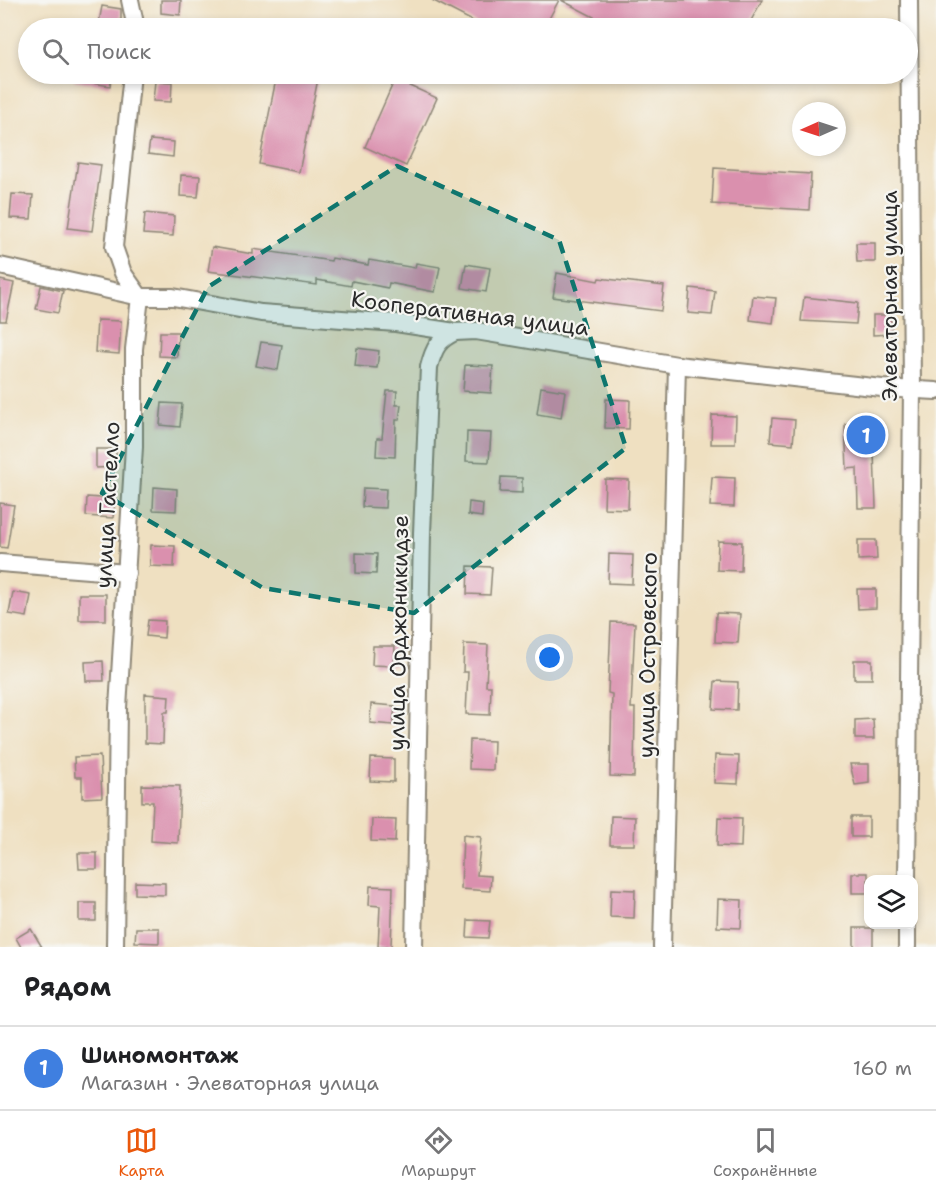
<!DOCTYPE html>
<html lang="ru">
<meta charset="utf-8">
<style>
body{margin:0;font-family:"Shantell Sans",sans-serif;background:#f2f2f2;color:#202124}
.controls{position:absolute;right:18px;bottom:18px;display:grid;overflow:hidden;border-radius:12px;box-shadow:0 3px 9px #0003}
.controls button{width:54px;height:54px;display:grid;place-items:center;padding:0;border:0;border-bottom:2px solid #e0e0e0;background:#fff;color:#202124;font:30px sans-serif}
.compass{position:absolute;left:792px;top:102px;width:54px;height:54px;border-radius:50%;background:#fff;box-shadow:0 3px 9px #0003;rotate:267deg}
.you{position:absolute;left:550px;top:658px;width:21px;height:21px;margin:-15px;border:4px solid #fff;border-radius:50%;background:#1a73e8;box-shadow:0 0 0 9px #1a73e833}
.badge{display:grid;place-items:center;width:39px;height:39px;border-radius:50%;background:#ea580c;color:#fff;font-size:20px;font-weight:700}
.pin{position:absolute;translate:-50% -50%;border:3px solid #fff;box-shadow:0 2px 6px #0006}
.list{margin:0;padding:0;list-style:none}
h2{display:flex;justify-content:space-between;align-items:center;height:78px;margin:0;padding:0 24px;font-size:26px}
h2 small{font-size:20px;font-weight:400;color:#757577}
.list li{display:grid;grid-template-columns:39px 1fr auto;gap:18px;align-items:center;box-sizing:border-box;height:84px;padding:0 24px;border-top:2px solid #e0e0e0}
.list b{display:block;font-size:22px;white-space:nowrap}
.list p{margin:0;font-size:20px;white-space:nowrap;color:#757577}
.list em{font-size:20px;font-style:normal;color:#757577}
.icon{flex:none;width:33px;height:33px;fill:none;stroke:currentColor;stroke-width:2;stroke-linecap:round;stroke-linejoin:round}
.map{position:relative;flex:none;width:936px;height:947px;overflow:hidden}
.search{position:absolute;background:#fff;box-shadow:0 3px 9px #0003;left:18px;right:18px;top:18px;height:66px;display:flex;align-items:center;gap:15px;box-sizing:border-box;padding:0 21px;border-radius:33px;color:#757577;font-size:22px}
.sheet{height:162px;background:#fff}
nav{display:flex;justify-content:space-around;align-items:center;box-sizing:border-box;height:84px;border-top:2px solid #e0e0e0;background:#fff;font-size:16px;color:#757577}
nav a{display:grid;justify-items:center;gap:3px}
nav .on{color:#ea580c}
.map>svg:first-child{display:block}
</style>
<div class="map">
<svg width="936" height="947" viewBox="0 0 936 947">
<rect width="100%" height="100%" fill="#f6f6f2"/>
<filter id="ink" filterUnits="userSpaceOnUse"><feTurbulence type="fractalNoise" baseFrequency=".0167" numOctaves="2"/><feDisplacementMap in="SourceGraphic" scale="12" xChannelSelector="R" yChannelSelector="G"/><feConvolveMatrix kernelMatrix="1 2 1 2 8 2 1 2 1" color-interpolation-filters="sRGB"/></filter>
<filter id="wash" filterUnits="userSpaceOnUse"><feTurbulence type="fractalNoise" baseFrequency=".008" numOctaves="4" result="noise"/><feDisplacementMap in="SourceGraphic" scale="24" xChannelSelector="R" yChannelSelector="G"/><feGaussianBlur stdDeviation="1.35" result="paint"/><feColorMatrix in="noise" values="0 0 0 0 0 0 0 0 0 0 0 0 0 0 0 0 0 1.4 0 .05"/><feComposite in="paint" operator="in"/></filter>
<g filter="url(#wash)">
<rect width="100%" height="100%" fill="#efe0c1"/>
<g id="blocks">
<g fill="#da90ae">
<polygon points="161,0 181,0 180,15 161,13"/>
<polygon points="432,0 559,0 544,28 486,28"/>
<polygon points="561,0 762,0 747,28 615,28"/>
<polygon points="102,6 121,9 121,28 98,28"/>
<polygon points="75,74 112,74 110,86 74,80"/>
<polygon points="277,74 319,74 299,172 259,164"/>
<polygon points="395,79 437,98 406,166 365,147"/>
<polygon points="155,81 172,82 171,102 153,101"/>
<polygon points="150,140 174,142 173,157 148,154"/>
<polygon points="78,162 101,165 92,231 68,228"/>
<polygon points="714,168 811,174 809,210 712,204"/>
<polygon points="181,175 200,176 198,197 180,196"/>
<polygon points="12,194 33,195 31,219 10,218"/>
<polygon points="145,213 174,216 173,236 143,234"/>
<polygon points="856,243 875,243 875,262 857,262"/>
<polygon points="212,247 253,254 253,249 331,261 332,258 368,265 369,260 415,268 416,263 440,267 435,292 389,283 388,288 352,281 351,286 317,280 317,285 208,271"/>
<polygon points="466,264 490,268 486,292 462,288"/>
<polygon points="557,273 598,281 599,278 664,286 661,311 553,297"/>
<polygon points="0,280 14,283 6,321 0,321"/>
<polygon points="41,286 63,291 58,313 36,309"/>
<polygon points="690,288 715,291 712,315 688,313"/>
<polygon points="753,296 776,298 773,323 750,320"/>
<polygon points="804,297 858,303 856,324 801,321"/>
<polygon points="873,315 891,315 891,334 873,335"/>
<polygon points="97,320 121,321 119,354 95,352"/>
<polygon points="160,332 178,332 177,357 159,356"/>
<polygon points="261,342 282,345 278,370 256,366"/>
<polygon points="357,348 379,351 377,368 355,366"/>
<polygon points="465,365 493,366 491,393 463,391"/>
<polygon points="541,387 565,391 561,418 537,414"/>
<polygon points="387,391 397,391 396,405 401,405 399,420 396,420 395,457 376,456 377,438 382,438"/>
<polygon points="606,399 630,400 629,429 605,428"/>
<polygon points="162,403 182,404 180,427 160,425"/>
<polygon points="712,415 736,416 735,444 711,444"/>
<polygon points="772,418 795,420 793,444 770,442"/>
<polygon points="873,423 876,508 858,508 857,468 847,469 845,424"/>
<polygon points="467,432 491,433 489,462 466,461"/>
<polygon points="96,449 116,449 116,467 96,468"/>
<polygon points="501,477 522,478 522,493 500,492"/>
<polygon points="712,477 735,478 734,507 710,506"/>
<polygon points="605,479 629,480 628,509 604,508"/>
<polygon points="154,487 177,489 176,511 153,510"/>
<polygon points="363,488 386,489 385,508 362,507"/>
<polygon points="87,497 115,499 113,518 86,516"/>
<polygon points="469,502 483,504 482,517 468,515"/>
<polygon points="0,503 14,505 7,548 0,547"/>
<polygon points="858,540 876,540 877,559 858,560"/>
<polygon points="718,541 742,542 741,571 717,570"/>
<polygon points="151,545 175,546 174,567 150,566"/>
<polygon points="356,553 377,554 376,574 356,573"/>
<polygon points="609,554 633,555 632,584 608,583"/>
<polygon points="468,566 492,567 490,595 467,594"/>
<polygon points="857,589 876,589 876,608 858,609"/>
<polygon points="13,592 31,595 27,617 9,614"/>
<rect x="79" y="594" width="27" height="26"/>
<polygon points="716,613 740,614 738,643 715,642"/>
<polygon points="148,620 165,621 164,638 146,636"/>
<polygon points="611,622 635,623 631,708 635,708 634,777 610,776 612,694 608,693"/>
<polygon points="464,644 488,645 486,686 491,686 490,715 466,714 468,672 463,672"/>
<polygon points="373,646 395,646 394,666 372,665"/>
<rect x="854" y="660" width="18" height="19"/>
<polygon points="103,661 104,681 86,681 85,662"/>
<polygon points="715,681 738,682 737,710 713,709"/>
<polygon points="145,694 169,696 168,712 164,712 163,744 145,743"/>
<polygon points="371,704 395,706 393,725 370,723"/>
<polygon points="873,719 874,739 855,739 855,720"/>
<polygon points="470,740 494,741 493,770 469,769"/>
<polygon points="715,755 739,756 738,784 714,783"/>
<polygon points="100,756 102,797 82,798 82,777 75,777 74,757"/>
<polygon points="371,758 394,759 394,782 370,781"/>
<polygon points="850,764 869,764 869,783 855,785"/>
<polygon points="142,785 180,786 178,843 151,841 153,802 142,802"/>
<polygon points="611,816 635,817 634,845 610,845"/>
<polygon points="718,817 742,818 741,847 717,846"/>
<rect x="851" y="817" width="18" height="20"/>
<polygon points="372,819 396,820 395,842 371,841"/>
<polygon points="463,835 481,837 477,875 491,876 490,891 461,889"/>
<polygon points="78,853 97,853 97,869 79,869"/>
<rect x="852" y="873" width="16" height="20"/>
<polygon points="135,882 165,883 165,895 135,894"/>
<polygon points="370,886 393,887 391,947 378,947 380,906 369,905"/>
<polygon points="611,889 635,890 634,918 610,917"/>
<polygon points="718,899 742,900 741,928 717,927"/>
<rect x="79" y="903" width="17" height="18"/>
<polygon points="468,920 490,921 488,938 467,937"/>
<polygon points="136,928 159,928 159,943 135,942"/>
<rect x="854" y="928" width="19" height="19"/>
<polygon points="31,929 42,947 21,947 16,938"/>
</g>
</g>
</g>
<g filter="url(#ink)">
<use href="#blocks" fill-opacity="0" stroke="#8d8676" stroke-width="1.5"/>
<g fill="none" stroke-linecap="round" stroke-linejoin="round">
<defs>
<g id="minor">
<polyline points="130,0 136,28"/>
<polyline points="0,266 140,297 173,297 261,313 396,323 455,332 476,331 677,365 882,388 936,391"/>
<polyline points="0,563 127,573"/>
<polyline points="907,880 912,388 909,0"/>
<polyline points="115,947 118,708 134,447 134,349 140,297 123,273 114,247 132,74"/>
<path d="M414,947L422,533L429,367C434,348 438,340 455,332"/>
<polyline points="662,947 677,365"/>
<polyline points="907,947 907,924"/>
</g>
</defs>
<use href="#minor" stroke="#8d8676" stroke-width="20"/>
<use href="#minor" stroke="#fff" stroke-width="16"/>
</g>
</g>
<path fill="#0f766e" fill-opacity="0.2" stroke="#0f766e" stroke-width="4.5" stroke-dasharray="12 8" stroke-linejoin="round" d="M397,166L559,240L626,448L414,613L263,588L102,493L208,287Z"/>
<g text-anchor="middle" stroke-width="4.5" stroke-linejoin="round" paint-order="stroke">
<g font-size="22" fill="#2b2b2b" stroke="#f6f6f2">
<text transform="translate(889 296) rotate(-90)" y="8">Элеваторная улица</text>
<text transform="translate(470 313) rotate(7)" y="8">Кооперативная улица</text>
<text transform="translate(107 505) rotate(-87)" y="8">улица Гастелло</text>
<text transform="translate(398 633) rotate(-89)" y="8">улица Орджоникидзе</text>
<text transform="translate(647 655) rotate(-89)" y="8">улица Островского</text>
</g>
</g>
</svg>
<div class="controls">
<button><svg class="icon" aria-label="layers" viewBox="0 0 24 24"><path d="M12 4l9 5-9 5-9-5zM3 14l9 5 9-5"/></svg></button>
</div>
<svg class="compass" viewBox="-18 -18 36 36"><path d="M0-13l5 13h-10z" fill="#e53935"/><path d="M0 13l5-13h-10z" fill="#757577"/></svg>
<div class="you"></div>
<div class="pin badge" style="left:866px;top:435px;background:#3f7fe0">1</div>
<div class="search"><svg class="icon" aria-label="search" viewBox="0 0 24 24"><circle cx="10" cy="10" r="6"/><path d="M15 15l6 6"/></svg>Поиск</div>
</div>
<section class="sheet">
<h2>Рядом<small></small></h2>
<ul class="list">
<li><span class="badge" style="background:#3f7fe0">1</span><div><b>Шиномонтаж</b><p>Магазин · Элеваторная улица</p></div><em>160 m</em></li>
</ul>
</section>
<nav>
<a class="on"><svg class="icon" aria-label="map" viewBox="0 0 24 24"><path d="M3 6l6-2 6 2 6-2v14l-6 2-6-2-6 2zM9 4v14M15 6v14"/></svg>Карта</a>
<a><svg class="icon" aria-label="directions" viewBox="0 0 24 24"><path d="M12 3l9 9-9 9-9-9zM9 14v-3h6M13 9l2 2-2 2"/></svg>Маршрут</a>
<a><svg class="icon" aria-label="saved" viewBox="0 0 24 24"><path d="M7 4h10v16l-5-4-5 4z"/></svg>Сохранённые</a>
</nav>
